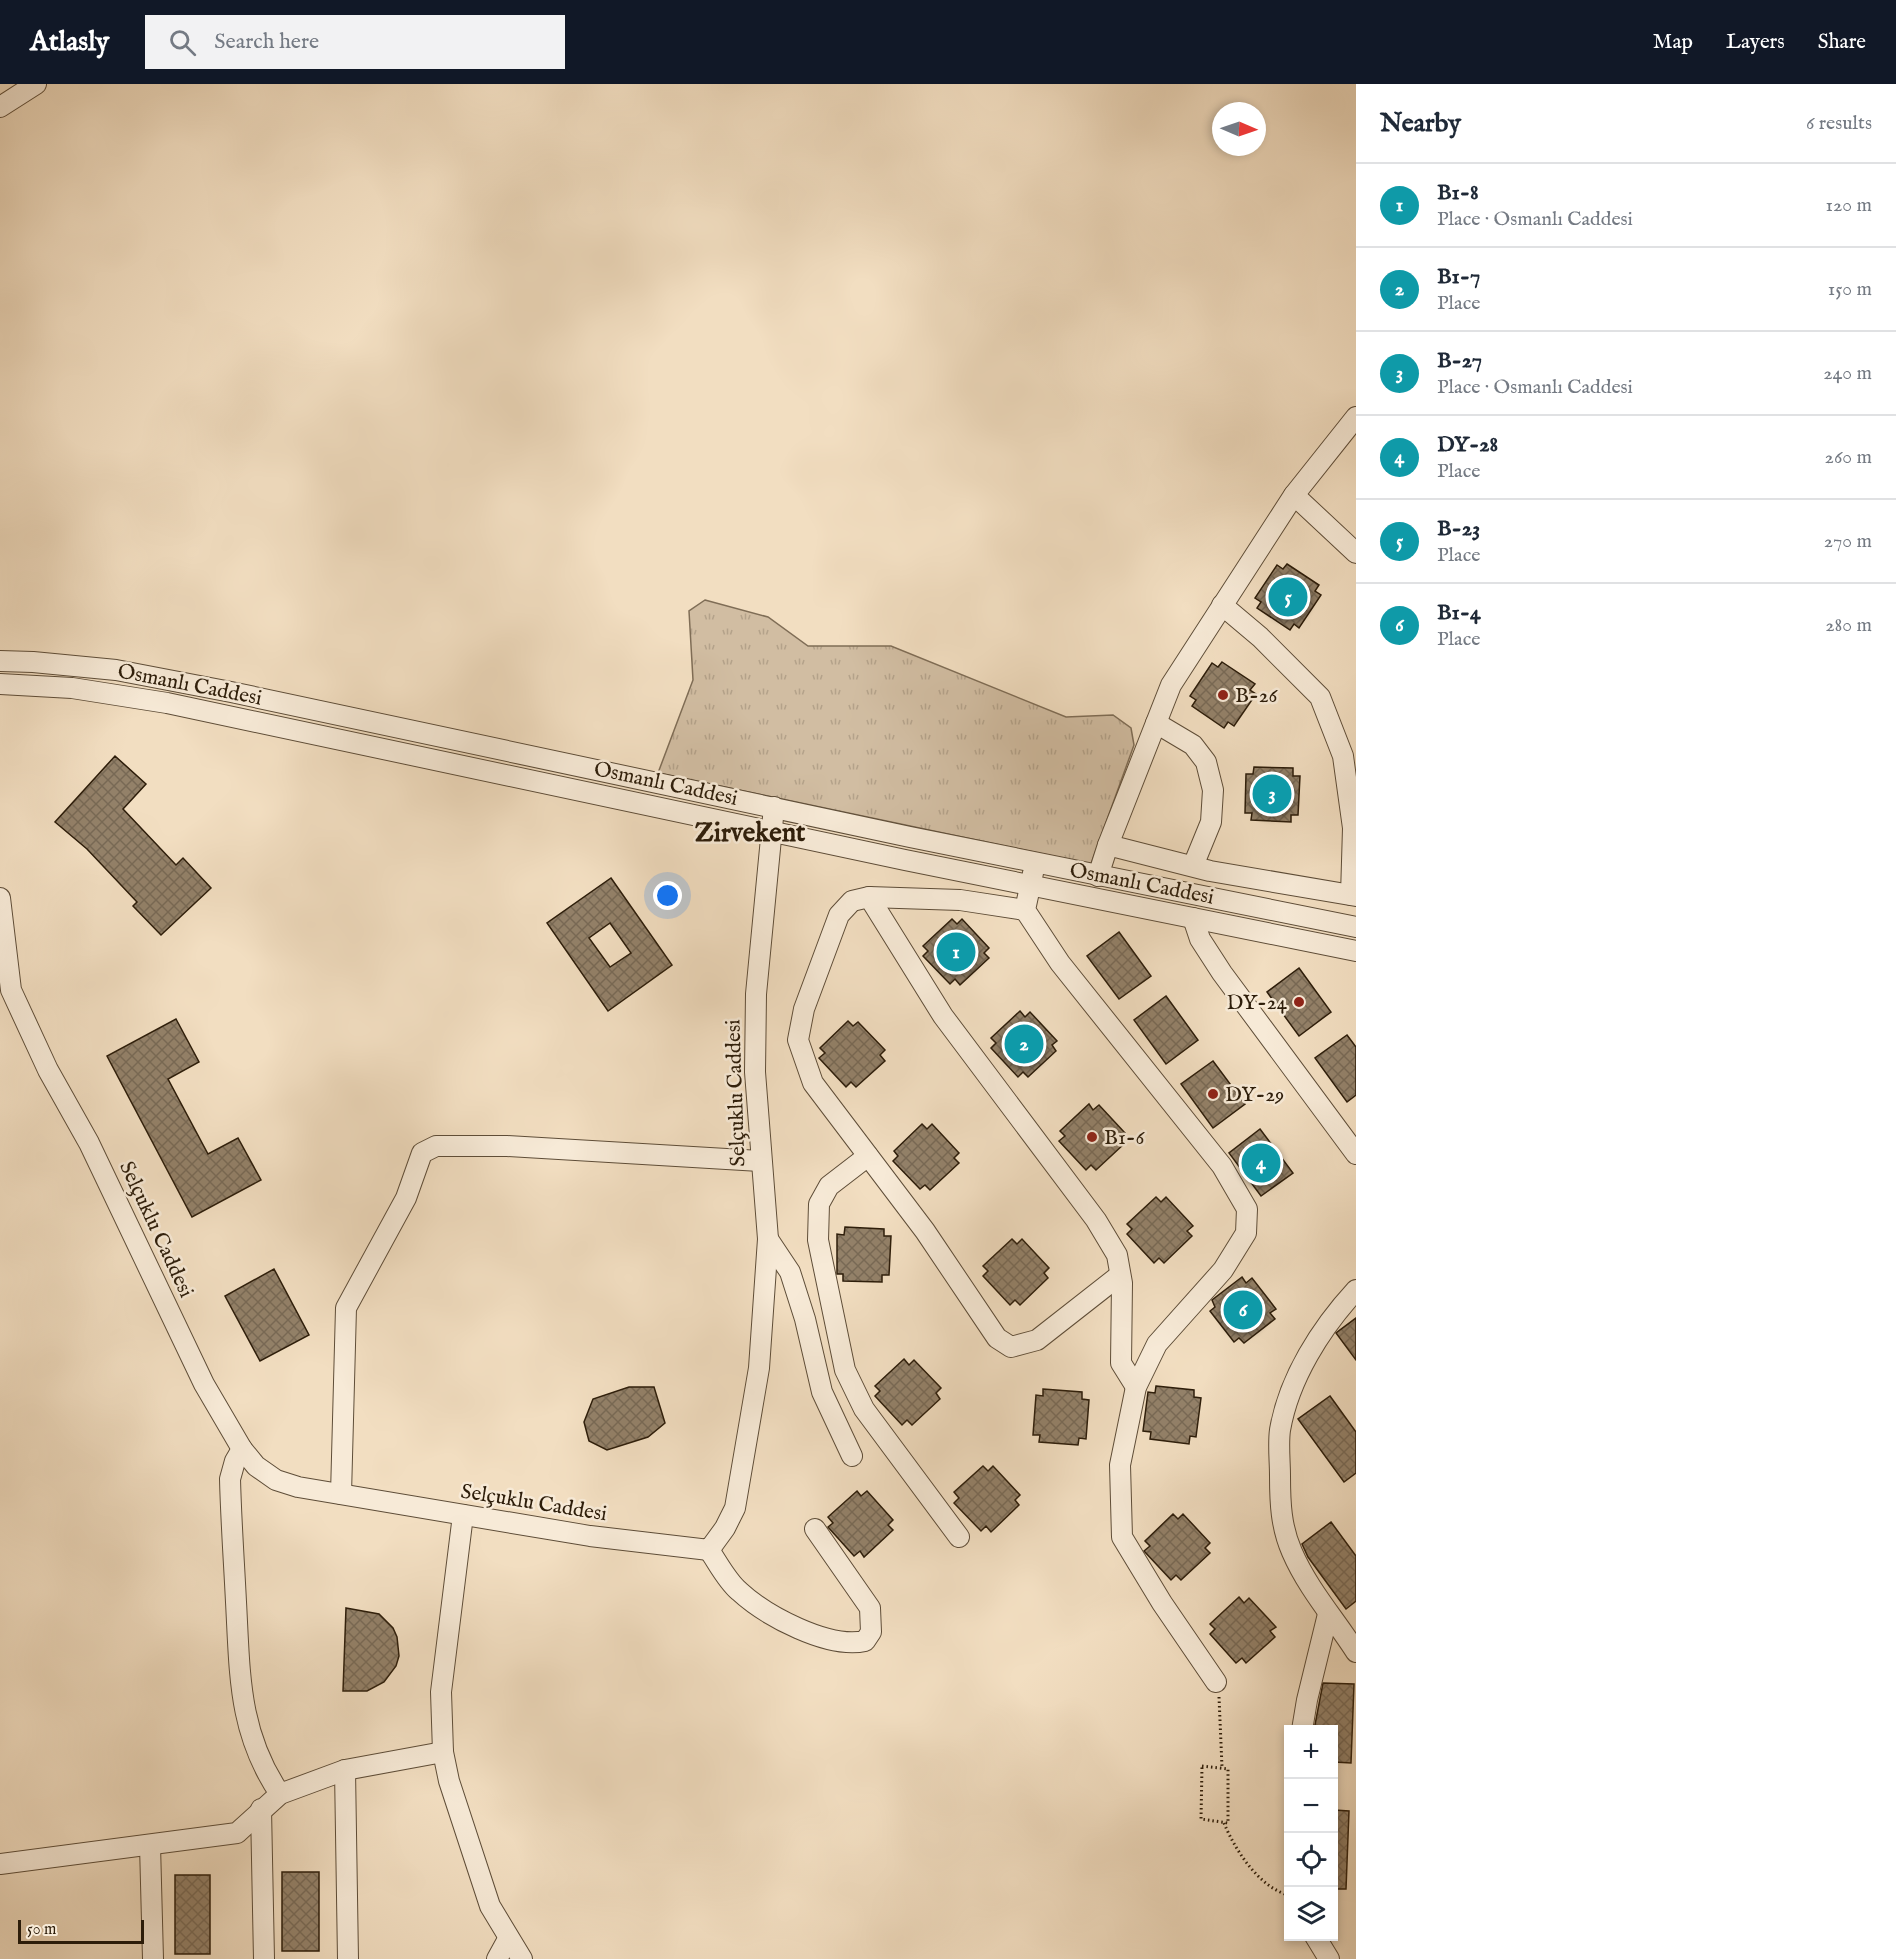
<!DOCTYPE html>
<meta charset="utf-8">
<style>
body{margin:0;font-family:"IM FELL English",serif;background:#f2f2f3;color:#1f2937}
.controls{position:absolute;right:18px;bottom:18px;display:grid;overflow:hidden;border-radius:0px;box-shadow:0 3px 9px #0003}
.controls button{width:54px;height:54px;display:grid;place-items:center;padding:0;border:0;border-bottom:2px solid #e0e1e3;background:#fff;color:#1f2937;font:30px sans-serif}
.compass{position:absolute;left:1212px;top:18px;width:54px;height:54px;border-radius:50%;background:#fff;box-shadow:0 3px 9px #0003;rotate:92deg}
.scale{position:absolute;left:18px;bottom:15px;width:126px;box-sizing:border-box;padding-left:6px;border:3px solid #2d1d0a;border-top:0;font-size:16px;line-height:21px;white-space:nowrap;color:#2d1d0a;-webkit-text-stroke:4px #f7ead7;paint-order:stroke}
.you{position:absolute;left:668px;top:812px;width:21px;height:21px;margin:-15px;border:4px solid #fff;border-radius:50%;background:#1a73e8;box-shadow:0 0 0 9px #1a73e833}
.badge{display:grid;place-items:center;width:39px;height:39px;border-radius:50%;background:#111827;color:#fff;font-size:20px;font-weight:700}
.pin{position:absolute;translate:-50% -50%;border:3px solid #fff;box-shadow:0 2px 6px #0006}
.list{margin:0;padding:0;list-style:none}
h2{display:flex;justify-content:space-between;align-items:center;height:78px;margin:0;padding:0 24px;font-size:26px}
h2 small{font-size:20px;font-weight:400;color:#747a83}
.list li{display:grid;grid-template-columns:39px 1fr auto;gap:18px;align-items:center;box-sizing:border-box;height:84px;padding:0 24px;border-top:2px solid #e0e1e3}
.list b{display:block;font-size:22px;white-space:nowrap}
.list p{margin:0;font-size:20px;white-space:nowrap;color:#747a83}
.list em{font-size:20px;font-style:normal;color:#747a83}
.icon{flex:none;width:33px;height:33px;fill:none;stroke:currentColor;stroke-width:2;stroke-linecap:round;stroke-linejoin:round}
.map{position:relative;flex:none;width:1356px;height:1875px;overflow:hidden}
header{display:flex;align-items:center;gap:36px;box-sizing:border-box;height:84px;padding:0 30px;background:#111827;color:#fff}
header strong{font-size:28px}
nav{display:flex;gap:33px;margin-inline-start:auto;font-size:21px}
.search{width:420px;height:54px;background:#f2f2f3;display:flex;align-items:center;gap:15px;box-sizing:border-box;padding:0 21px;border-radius:0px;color:#747a83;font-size:22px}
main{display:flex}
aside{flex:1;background:#fff}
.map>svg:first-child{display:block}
</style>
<header>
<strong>Atlasly</strong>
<div class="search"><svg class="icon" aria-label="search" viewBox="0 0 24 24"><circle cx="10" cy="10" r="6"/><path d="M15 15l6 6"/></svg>Search here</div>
<nav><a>Map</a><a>Layers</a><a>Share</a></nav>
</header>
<main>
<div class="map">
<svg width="1356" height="1875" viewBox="0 0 1356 1875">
<defs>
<pattern id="park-tufts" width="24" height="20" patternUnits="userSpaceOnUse" patternTransform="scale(1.5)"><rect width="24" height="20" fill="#d1bda2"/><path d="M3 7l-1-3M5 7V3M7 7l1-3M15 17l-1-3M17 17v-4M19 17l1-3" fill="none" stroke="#b4a28a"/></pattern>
<pattern id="building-cross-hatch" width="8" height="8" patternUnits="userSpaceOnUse" patternTransform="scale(1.5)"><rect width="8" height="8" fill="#938169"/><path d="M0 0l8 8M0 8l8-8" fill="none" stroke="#786955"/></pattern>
</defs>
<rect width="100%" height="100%" fill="#f2dec1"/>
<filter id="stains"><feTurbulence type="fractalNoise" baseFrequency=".00333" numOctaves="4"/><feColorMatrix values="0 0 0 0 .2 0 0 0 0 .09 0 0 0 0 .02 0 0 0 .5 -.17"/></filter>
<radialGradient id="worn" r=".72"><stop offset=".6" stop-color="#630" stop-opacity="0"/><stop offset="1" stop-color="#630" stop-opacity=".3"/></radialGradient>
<polygon fill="url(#park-tufts)" stroke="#7f6d56" stroke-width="1.5" points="705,516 768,533 808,562 891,562 1066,633 1113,631 1131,644 1134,661 1091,780 658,689 693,596 689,527"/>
<g fill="url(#building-cross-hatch)" stroke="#2d1d0a" stroke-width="1.5" fill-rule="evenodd">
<polygon points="1287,480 1319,501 1315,507 1321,511 1299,544 1294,540 1290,546 1257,524 1261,518 1255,514 1277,481 1283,485"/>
<polygon points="1222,578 1255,600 1250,606 1256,610 1234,642 1228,638 1224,644 1192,622 1196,616 1190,612 1212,579 1218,583"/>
<polygon points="115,672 146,700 123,725 176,781 183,774 211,804 161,851 133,822 137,818 87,765 55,738"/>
<polygon points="1254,683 1293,684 1293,692 1300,692 1298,731 1291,731 1291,738 1251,736 1252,729 1245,729 1246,690 1253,690"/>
<path d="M611,794L672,881L608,927L547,839ZM610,839L631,869L610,883L589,854Z"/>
<polygon points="952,835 957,840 962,835 989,864 984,869 989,874 960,901 955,895 950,900 923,872 928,867 923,862"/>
<polygon points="1119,848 1151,892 1119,915 1087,872"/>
<polygon points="1299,884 1331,928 1299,952 1267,908"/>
<polygon points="1166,912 1198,956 1166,980 1134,936"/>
<polygon points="1020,927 1025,933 1030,928 1057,957 1052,961 1056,967 1028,993 1023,988 1018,993 991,964 996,959 991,954"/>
<polygon points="176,935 199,978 168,995 208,1070 238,1054 261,1096 192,1133 107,972"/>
<polygon points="848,937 853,942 858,938 885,966 880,971 885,977 856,1003 851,998 846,1003 819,974 825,969 820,964"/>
<polygon points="1347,951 1356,963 1356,1011 1347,1018 1315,974"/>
<polygon points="1213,977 1245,1020 1213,1044 1181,1000"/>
<polygon points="1089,1020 1093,1026 1099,1021 1125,1049 1120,1054 1125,1059 1096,1086 1091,1081 1086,1086 1059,1057 1065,1052 1060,1047"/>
<polygon points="922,1040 927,1045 932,1040 959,1069 954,1074 959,1079 930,1106 925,1101 920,1105 893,1077 898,1072 894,1067"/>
<polygon points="1260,1045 1293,1089 1261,1112 1229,1069"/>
<polygon points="1156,1113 1161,1118 1166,1113 1193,1142 1187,1147 1192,1152 1164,1179 1159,1174 1154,1179 1127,1150 1132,1145 1127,1140"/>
<polygon points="845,1143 884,1145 884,1152 891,1152 889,1191 882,1191 882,1198 843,1197 843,1190 837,1190 837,1150 844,1151"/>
<polygon points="1012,1155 1017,1160 1022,1155 1049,1184 1044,1189 1048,1194 1020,1221 1015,1216 1010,1221 983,1192 988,1187 983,1182"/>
<polygon points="274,1185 309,1251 260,1277 225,1212"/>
<polygon points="1242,1193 1246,1199 1252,1194 1276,1225 1270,1229 1275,1235 1244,1259 1239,1254 1234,1258 1210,1227 1215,1223 1212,1216"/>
<polygon points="1356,1234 1356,1276 1336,1249"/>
<polygon points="904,1275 909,1281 914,1276 941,1304 936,1309 940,1315 912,1341 907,1336 902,1341 875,1312 880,1307 875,1302"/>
<polygon points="1156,1302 1194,1306 1194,1313 1201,1314 1196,1353 1190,1352 1189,1360 1150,1355 1151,1348 1143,1347 1148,1308 1155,1309"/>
<polygon points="629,1303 654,1303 665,1339 648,1353 607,1366 589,1357 584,1338 593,1315"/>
<polygon points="1043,1305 1082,1308 1082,1315 1089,1316 1086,1355 1079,1354 1078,1361 1039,1358 1040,1351 1033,1351 1036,1311 1043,1312"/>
<polygon points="1330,1312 1356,1348 1356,1389 1344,1398 1298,1335"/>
<polygon points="983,1382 988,1387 993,1382 1020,1411 1015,1416 1019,1421 991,1448 986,1442 981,1447 954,1419 959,1414 954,1408"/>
<polygon points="857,1407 861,1412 867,1407 893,1436 888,1441 893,1446 864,1473 860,1467 854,1472 828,1443 833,1439 828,1433"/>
<polygon points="1173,1430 1178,1435 1183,1430 1210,1459 1205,1464 1210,1469 1181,1496 1176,1491 1171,1496 1144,1467 1150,1462 1145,1457"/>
<polygon points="1331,1438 1356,1472 1356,1517 1346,1525 1308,1473 1302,1460"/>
<polygon points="1239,1513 1244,1519 1249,1514 1276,1543 1270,1547 1275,1553 1246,1579 1242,1574 1236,1579 1210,1550 1215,1545 1210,1540"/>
<polygon points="346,1524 379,1530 393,1544 397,1553 399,1572 396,1582 384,1598 367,1607 343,1607"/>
<polygon points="1323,1599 1354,1600 1351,1679 1334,1678 1334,1646 1314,1646"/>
<polygon points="1334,1726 1349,1727 1346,1805 1334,1805"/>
<rect x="282" y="1788" width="37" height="79"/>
<rect x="175" y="1791" width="35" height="79"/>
</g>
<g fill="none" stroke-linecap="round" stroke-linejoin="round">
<defs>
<g id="minor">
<polyline points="0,23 36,0"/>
<polyline points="1294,411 1356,469"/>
<polyline points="1222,521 1260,553 1320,613 1343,672 1353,744 1351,811"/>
<polyline points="0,577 33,578 116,586 231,608 910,753 1356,843"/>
<polyline points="0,600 72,604 167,619 905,776 1356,867"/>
<polyline points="1156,639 1193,661 1206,678 1213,706 1211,738 1193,782"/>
<polyline points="1108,761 1210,787 1356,812"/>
<polyline points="1033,789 1025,826 1060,879 1222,1082 1247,1125 1246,1149 1223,1186 1157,1260 1136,1303 1120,1381 1122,1453 1162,1519 1216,1598"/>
<polyline points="1098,792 1108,761 1171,601 1294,411 1356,333"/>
<polyline points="869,813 943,932 1096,1136 1117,1171 1122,1199 1121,1279 1136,1303"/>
<polyline points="0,814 11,906 48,986 89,1059 204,1300 242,1365 256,1382 276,1396 298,1403 590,1452 709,1466 725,1444 735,1424 759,1284 768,1155 755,988 756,910 774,723"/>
<polyline points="1025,826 960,816 869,813 852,817 839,831 804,925 798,956 813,999 925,1147 997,1254 1011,1263 1037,1256 1120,1191"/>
<polyline points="1193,834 1200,855 1222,889 1356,1070"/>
<polyline points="868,1072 829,1102 819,1120 818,1156 845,1286 864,1325 959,1453"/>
<polyline points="768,1155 790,1188 805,1235 822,1308 852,1372"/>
<path d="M1356,1206C1321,1244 1289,1294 1280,1346C1278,1360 1280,1377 1280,1392C1280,1419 1281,1443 1292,1468C1308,1505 1335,1535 1356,1568"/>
<path d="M242,1365L235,1377L230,1395C231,1436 234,1477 236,1518C240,1590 238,1648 280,1710"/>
<polyline points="341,1410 346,1224 406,1114 422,1069 436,1062 507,1062 760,1077"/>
<polyline points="463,1431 441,1608 443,1668 449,1697 490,1822 522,1875"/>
<path d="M709,1466C718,1479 727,1497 739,1507C766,1532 828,1565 865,1557L871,1548L870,1524L815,1445"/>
<polyline points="1302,1646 1307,1616 1328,1530"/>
<polyline points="345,1686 348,1875"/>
<polyline points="261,1725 264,1875"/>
<polyline points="150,1761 153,1875"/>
<polyline points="0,1780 237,1749 280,1710 345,1686 443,1668"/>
<polyline points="1315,1852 1329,1875"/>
<polyline points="497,1875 508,1855"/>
</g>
</defs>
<use href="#minor" stroke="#5e4d38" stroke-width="22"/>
<g stroke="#2d1d0a" stroke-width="3" stroke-dasharray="1.5 3" stroke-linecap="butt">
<polyline points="1219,1613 1222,1683"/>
<polygon points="1202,1682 1228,1685 1228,1739 1201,1735"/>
<path d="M1224,1739C1235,1766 1259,1803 1288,1811"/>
</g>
<use href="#minor" stroke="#f7ead7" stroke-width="20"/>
</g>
<g fill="#8f2418" stroke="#f7ead7" stroke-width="2">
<circle cx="1223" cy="611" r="6"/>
<circle cx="1299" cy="918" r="6"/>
<circle cx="1213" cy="1010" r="6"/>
<circle cx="1092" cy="1053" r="6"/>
</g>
<g text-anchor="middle" stroke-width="5" stroke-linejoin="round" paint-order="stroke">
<g font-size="21" fill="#2d1d0a" stroke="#f7ead7">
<text transform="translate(190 600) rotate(11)" y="7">Osmanlı Caddesi</text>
<text transform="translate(666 699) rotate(12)" y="7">Osmanlı Caddesi</text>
<text transform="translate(1142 799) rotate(11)" y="7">Osmanlı Caddesi</text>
<text transform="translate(735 1009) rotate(-92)" y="7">Selçuklu Caddesi</text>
<text transform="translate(157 1145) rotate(65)" y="7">Selçuklu Caddesi</text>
<text transform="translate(534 1418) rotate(9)" y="7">Selçuklu Caddesi</text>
</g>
<g font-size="21" fill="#2d1d0a" stroke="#f7ead7" text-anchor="start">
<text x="1235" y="618">B-26</text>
<text x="1287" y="925" text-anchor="end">DY-24</text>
<text x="1225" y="1017">DY-29</text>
<text x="1104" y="1060">B1-6</text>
</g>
<g font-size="27" font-weight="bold" fill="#2d1d0a" stroke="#f7ead7">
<text x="750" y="757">Zirvekent</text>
</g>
</g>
<rect width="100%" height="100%" filter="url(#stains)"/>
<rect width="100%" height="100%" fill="url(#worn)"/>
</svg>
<div class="controls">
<button>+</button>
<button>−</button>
<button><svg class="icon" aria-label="locate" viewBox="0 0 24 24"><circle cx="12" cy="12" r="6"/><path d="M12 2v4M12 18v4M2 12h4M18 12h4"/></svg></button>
<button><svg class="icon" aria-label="layers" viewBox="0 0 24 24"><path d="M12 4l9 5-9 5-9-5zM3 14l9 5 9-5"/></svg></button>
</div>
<svg class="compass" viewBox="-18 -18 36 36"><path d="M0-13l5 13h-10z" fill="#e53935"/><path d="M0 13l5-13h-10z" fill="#747a83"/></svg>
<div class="scale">50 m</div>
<div class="you"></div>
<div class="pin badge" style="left:956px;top:868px;background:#0f9aa8">1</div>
<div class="pin badge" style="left:1024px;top:960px;background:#0f9aa8">2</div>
<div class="pin badge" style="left:1272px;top:710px;background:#0f9aa8">3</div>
<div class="pin badge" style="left:1261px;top:1079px;background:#0f9aa8">4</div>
<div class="pin badge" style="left:1288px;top:513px;background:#0f9aa8">5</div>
<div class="pin badge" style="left:1243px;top:1226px;background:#0f9aa8">6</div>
</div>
<aside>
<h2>Nearby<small>6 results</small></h2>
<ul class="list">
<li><span class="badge" style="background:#0f9aa8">1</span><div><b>B1-8</b><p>Place · Osmanlı Caddesi</p></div><em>120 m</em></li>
<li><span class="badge" style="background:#0f9aa8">2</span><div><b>B1-7</b><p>Place</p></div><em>150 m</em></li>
<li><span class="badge" style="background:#0f9aa8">3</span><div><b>B-27</b><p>Place · Osmanlı Caddesi</p></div><em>240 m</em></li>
<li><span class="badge" style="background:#0f9aa8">4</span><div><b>DY-28</b><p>Place</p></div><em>260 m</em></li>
<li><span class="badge" style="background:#0f9aa8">5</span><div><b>B-23</b><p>Place</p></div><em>270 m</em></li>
<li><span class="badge" style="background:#0f9aa8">6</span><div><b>B1-4</b><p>Place</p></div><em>280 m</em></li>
</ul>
</aside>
</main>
